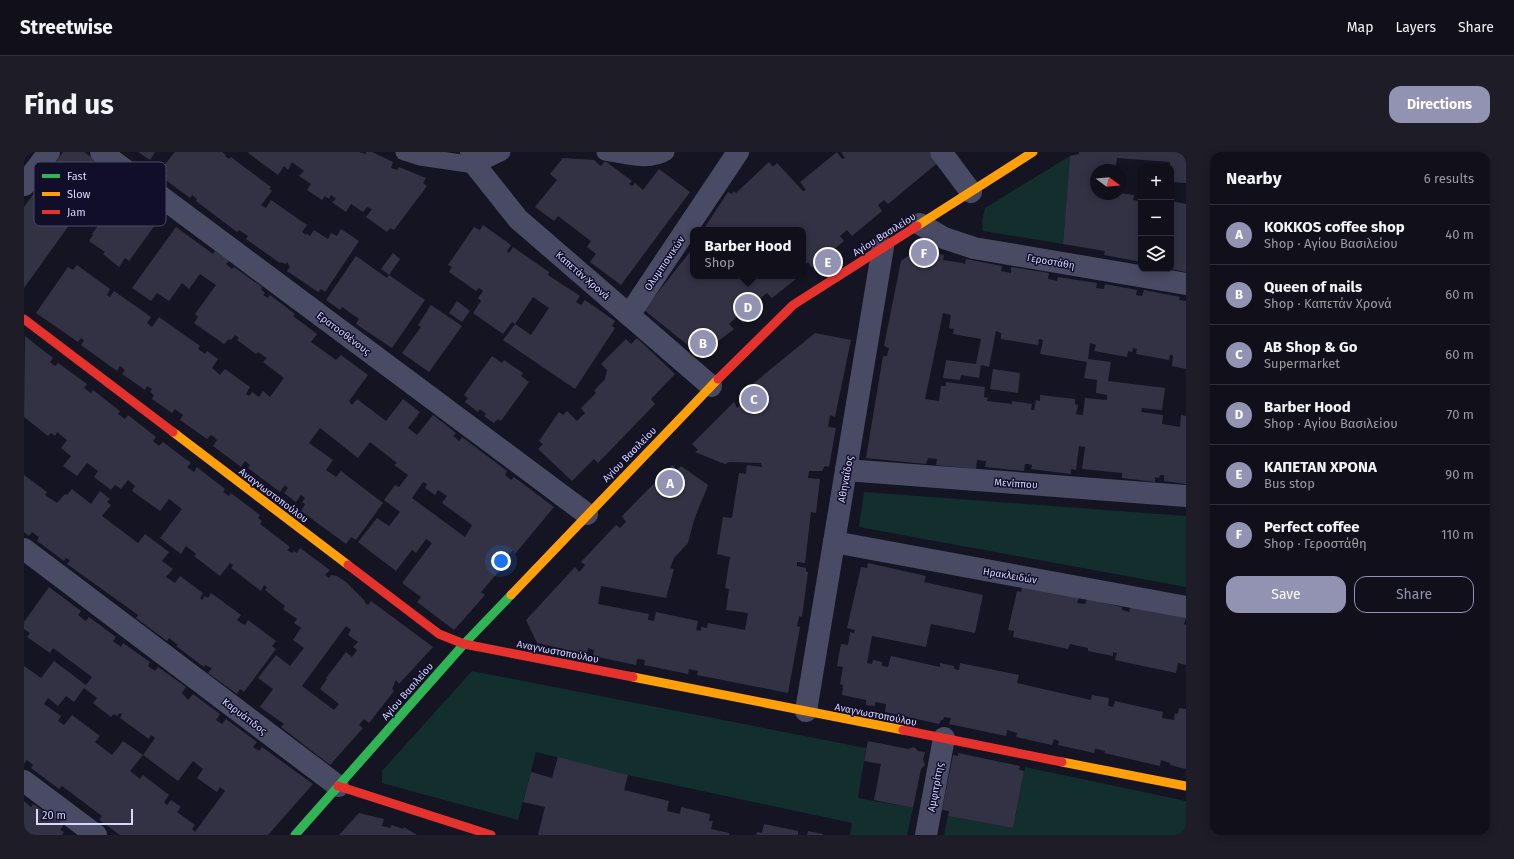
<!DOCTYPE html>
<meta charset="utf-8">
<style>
body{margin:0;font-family:"Fira Sans",sans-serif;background:#1e1d27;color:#f1f3f6}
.controls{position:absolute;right:12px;top:12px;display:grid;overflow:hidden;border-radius:8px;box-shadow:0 2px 10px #0003}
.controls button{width:36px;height:36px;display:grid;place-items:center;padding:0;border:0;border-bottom:1px solid #302f39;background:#100f1a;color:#f1f3f6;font:20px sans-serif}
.compass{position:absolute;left:1066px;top:12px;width:36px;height:36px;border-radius:50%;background:#100f1a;box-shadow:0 2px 10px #0003;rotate:106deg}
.scale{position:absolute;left:12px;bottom:10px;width:97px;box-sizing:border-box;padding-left:4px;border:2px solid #d6d6ff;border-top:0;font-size:11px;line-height:14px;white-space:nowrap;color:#d6d6ff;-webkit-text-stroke:3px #100e29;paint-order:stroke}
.you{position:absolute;left:477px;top:409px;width:14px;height:14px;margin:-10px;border:3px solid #fff;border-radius:50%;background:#1a73e8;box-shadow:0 0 0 6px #1a73e833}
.badge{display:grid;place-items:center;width:26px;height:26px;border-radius:50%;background:#9292b2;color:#fff;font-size:13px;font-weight:700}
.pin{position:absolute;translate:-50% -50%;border:2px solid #fff;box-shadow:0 1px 4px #0006}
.popup{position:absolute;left:666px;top:75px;width:116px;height:52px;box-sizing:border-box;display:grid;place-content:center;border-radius:8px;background:#100f1a;filter:drop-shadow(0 1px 3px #0005);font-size:13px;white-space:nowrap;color:#9c9ca2}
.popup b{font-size:15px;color:#f1f3f6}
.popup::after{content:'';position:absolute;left:50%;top:100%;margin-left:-8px;border:8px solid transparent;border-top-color:#100f1a}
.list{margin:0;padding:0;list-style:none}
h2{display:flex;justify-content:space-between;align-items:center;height:52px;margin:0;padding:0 16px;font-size:17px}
h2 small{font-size:13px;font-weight:400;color:#9c9ca2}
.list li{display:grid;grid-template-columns:26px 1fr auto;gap:12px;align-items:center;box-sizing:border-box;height:60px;padding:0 16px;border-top:1px solid #302f39}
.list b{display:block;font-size:15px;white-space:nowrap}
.list p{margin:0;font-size:13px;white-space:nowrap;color:#9c9ca2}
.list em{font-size:13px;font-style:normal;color:#9c9ca2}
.actions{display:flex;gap:8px;padding:12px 16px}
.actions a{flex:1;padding:9px 0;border:1px solid #9292b2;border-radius:12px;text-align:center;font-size:14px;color:#9292b2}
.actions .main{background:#9292b2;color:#fff}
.icon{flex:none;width:22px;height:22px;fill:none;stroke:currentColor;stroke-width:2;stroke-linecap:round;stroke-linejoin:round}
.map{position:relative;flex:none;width:1162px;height:683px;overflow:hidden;border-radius:12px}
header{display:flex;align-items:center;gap:24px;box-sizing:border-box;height:56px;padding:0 20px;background:#100f1a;border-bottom:1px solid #302f39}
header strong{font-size:19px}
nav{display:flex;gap:22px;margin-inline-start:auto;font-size:14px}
.intro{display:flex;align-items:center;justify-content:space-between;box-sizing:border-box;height:96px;padding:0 24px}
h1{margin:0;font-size:28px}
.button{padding:10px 18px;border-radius:12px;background:#9292b2;color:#fff;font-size:14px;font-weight:700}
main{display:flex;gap:24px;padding:0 24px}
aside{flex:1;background:#100f1a;border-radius:12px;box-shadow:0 2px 10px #0003}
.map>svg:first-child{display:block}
</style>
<header>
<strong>Streetwise</strong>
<nav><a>Map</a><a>Layers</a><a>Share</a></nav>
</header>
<div class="intro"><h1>Find us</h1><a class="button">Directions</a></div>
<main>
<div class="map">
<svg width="1162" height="683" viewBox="0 0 1162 683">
<rect width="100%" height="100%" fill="#151423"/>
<g fill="#122f2d">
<polygon points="1046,4 1039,92 959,79 958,69 961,56"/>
<polygon points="840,340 1162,364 1162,435 835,375"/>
<polygon points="448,519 842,596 834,646 889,656 883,683 826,683 828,671 604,623 512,600 494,668 358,631 358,619"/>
<polygon points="1001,615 1162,649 1162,676 1160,683 920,683 924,664 989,676"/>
</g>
<g fill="#333245" fill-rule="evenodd">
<polygon points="39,0 60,0 101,30 98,34 105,38 108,34 136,55 133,59 139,62 105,109 101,106 95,115 79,102 81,100 65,89 69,83 68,82 81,64 66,54 58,65 49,58 46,62 51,65 0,136 0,55 13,37 18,40 20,37 18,36 22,31 19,28"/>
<polygon points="114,0 131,0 126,8"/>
<polygon points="151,0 198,0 202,3 201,4 205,7 207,5 247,35 245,37 248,39 237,53 242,56 247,48 283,73 278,80 282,83 282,81 286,84 290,78 304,87 307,81 313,84 317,77 335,89 301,140 297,137 294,140 263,119 266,115 263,110 262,112 257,110 256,111 222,87 224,84 215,78 213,80 172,49 173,47 168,43 166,46 139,26 143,21 137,17"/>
<polygon points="225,0 335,0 342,2 342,0 348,0 369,10 367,16 373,18 375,15 402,26 399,31 403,34 370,78 366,76 363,80 342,65 348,57 343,55 339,60 327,52 322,60 308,50 312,47 307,43 305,47 301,44 298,48 283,38 287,32 275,24 280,19 268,10 264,18 260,14 254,23 224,1"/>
<polygon points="813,0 818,7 821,6 817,0 908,0 916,9 864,52 860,48 854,53 858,59 828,84 823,78 816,84 820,89 788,116 784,110 779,115 779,78 679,78 704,40 708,42 709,39 712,41 745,10 749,15 753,11 779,39 782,38 776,30"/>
<polygon points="1055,0 1162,0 1162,31 1147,30 1146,10 1093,6 1091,18 1072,18 1072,42 1096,42 1096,41 1110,43 1109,48 1117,49 1117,110 1080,103 1081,99 1039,92 1046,4 1055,2"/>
<polygon points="539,6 570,8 577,14 581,9 608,29 605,32 608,34 611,31 619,38 635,17 666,40 597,133 566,110 572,102 563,95 567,89 534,64 530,69 511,55 533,28 526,22"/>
<polygon points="1147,49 1162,52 1162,120 1147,117"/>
<path d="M459,73L487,93L483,99L485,101L489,95L525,120L524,123L556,144L552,150L557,153L561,148L591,169L588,174L591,176L551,237L479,188L491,172L488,170L479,182L449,161L457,149L454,146L459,139L455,136L452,139L425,120L428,115L424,113L450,75L456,78ZM509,145L525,156L507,183L491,172Z"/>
<path d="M152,75L189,102L191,99L205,109L202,112L208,117L210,115L238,135L237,137L241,141L239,143L244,146L246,143L271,162L269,164L293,182L287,190L312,208L317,203L344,223L325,249L328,253L333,247L362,269L379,247L396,260L384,276L393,283L409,263L432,281L429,284L432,286L435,289L438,285L483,319L481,323L487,328L490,325L530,355L491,402L489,398L482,405L485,408L457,440L461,443L430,478L393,450L397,445L378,431L408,391L402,387L392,401L388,398L372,419L334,390L353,366L365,374L376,360L360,348L371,333L375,335L384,323L370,313L373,311L346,290L334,306L296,276L285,291L309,308L302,318L312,325L317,319L359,351L332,388L327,385L322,392L277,359L281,352L278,350L281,346L277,343L272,350L260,341L264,336L261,333L256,340L224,316L226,313L221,309L217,315L189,294L193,288L190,285L187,283L183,287L156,268L159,263L151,257L148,261L128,247L130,243L126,240L128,237L123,234L121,238L98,222L101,218L96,214L93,219L57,193L60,188L57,186L54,190L12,161L44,115L49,118L53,113L86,137L83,143L86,145L90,139L127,165L123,171L128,175L135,165L176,194L174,197L181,202L183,199L194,207L188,216L196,223L201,217L226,235L222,242L225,244L228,240L235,245L239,239L246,245L260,226L239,210L243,206L234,200L232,202L213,188L215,186L211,183L207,188L205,187L200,192L170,171L174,165L171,162L192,133L176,122L165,137L158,131L145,149L133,141L127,149L108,136ZM399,330L403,332L401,336L411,343L414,338L423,344L418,351L448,373L441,385L388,346Z"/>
<polygon points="669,96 669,124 776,124 748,146 743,141 738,145 734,149 739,154 719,171 713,165 708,169 705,172 710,177 676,203 620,158"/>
<path d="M892,98L920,103L919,108L938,111L941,112L942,107L978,114L977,119L987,121V115L1025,121L1024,127L1029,128L1033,129L1034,125L1073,131L1072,136L1080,137L1081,132L1113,138L1112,143L1118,144L1120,138L1156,145L1155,148L1162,149V217L1148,214L1149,203H1146L1145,208L1112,202L1113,197L1109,196L1108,200L1104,199L1103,205L1070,199L1072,193L1066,191L1064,207L1087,210L1084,229L1141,236L1138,258L1118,256L1117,260L1139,263L1138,272L1156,275L1157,263L1162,264V332L1140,329V323H1136L1135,326L1131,325V330L1098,326V321L1058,317L1061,295L1055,294L1052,318L1047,317V322L1007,317L1008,313L1004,312H1001L1000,319L961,315L962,309L953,308L952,317L912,313L913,307L904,306L902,312L842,306L859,204H863L865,196L860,194L877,109ZM919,161L927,163L925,176L930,177L929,182L957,187L952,212L922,208L919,226L936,228L937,223L955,226L957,213L965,215L972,179L977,181V187L1014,193L1015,187L1019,188L1016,202L1063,210L1060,226L1073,228L1072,241L1083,243V248L1061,246L1059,263L1052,262L1054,253L1051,252V247L1016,243V249L1012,248L1010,258H1007L1008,252L988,249V252L963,249L964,246L960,245L961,235L922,230V234H917L915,249L901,247Z"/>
<polygon points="369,101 376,107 365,123 357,117"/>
<polygon points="332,104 363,126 365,123 401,148 368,196 332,172 335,167 318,155 316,158 302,148"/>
<polygon points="433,149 446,159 438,170 425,161"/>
<polygon points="407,153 438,174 405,220 378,201 397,175 394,173"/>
<polygon points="791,181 827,188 811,265 806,263 804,275 812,276 805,315 801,314 798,319 785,319 784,326 796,327 792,361 787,360 781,411 773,410 773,414 782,416 782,420 784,420 778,465 775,464 773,474 776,475 764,541 673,523 674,519 665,517 664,522 620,513 621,508 616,507 613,507 612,513 569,504 570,498 564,496 563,502 513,491 502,468 551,415 555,420 558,417 561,413 557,410 592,373 596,376 602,370 598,364 648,313 653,318 657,314 684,333 670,368 664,391 650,406 646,416 650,417 642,446 577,434 574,452 625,462 624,468 630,469 632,460 674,469 672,478 677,479 677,475 683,476 684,471 721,478 724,461 702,458 705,437 701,436 706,405 693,402 699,365 708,366 715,321 722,322 723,313 738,315 737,311 705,310 701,312 671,300 674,298 668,292 710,250 713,256 718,251 714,244"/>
<path d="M1,184L29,206L26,210L31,214L34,211L63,232L60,236L67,241L69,238L96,259L94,262L101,267L104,263L132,285L129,289L135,294L139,290L167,311L163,315L170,320L173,315L201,337L199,340L205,344L207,341L236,363L234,366L238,369L236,372L266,395L263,398L268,401L270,399L273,401L276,396L306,418L301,423L305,426L307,423L313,424L322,430L341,449L340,450L344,453L347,449L409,495L375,532L372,528L368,537L370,539L345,571L340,567L335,573L339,576L306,613L257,575L260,572L236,555L249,537L234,526L252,503L266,514L280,496L269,488L277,476L270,471L273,467L259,457L261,454L241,438L243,435L240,433L237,439L207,416L209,413L206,411L196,424L170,404L172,402L162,394L157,402L136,386L158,357L145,347L136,359L108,339L111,334L104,328L97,337L91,333L87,338L70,325L74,319L63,311L53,324L39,314L47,304L37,296L43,288L33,280L31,284L27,281L24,284L0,265ZM322,474L327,478L324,483L334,490L329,495L333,498L328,505L322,500L302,526L303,527L296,537L315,552L310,558L278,534Z"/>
<polygon points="613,186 651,222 627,247 631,252 574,311 570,307 548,329 514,297 519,292 515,289 535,260 539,263 543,259 553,269 561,261 557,256 572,241 570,239 581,227 583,218 577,212 602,187 607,192"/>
<polygon points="468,204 478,211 480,208 499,221 497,224 505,230 477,269 474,267 470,271 460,264 462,262 456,257 454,260 441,250 444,246 440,243"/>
<polygon points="969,217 996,221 994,241 966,237"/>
<polygon points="0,323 23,340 21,343 33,351 41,342 43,343 48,337 67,352 76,339 86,347 83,350 87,353 78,364 114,391 121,382 145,400 138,409 149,417 142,425 151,431 156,424 179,441 176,446 178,448 181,444 184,446 187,441 217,463 213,468 217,471 221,473 224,468 252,489 248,494 252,497 220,540 216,537 213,542 184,521 188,516 181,513 180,515 152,494 154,493 145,486 143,489 112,466 114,463 43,412 46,408 42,406 40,409 13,389 15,385 8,380 5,384 0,380"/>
<polygon points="844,411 902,424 900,430 959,443 951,481 907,472 902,495 848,484 843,511 848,512 849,508 858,510 858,514 864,515 867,504 916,515 916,511 930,514 930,517 935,518 936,511 995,523 993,531 1067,548 1068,543 1085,546 1084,554 1089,555 1091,549 1139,560 1138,566 1150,568 1151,561 1154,562 1155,556 1162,557 1162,617 1146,613 1146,611 1137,608 1136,614 1080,601 1081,599 1073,597 1071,597 1070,601 1034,593 1035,589 1030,587 1028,593 992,585 993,581 983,578 982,584 925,572 927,566 920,565 919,568 917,568 915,572 861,560 862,552 851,550 851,554 842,553 842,548 818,543 819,533 816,532 819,515 813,514 817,492 824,493 826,480 830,481 831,478 823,476 837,415 843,416"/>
<polygon points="998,434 1055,445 1053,451 1061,452 1063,447 1098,455 1098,458 1105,460 1107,454 1162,466 1160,472 1162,473 1162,513 1154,511 1152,521 1091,508 1093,501 1089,500 1089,504 1064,499 1064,496 1046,492 1044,497 989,485 990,479 984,478 993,439 997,440"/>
<path d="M25,435L57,459L54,463L62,469L65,465L92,485L89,489L97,495L99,491L126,510L124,514L131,519L134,515L162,535L158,541L164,548L169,542L196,562L192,568L198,572L202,567L233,590L229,595L235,599L238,595L289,632L244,683H96L75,668L78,664L38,634L35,637L7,616L9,613L3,608L0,612V514L17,526L30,509L62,533L68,525L29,496L26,501L3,485L6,481L0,477V470ZM60,536L73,546L69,551L87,565L90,562L93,564L96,561L98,562L96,566L125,587L127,583L131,586L119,603L154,629L169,609L179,617L173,626L193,640L196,635L201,639L171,680L168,677L171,673L153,660L157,655L147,648L143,653L140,650L145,643L119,623L116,627L106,619L119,603L99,589L88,603L71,590L76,584L48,563L40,573L34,569L37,564L20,552L24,546L34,554L42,544L50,550Z"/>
<polygon points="844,589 884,597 890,595 894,599 901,600 899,607 901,613 897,617 889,656 850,648 857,612 840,609"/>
<polygon points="934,601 996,614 995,618 1000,619 989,676 924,664 925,659 918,658 929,603 934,604"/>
<polygon points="534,605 604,623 600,638 645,649 643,659 656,662 657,655 686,662 685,669 689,669 687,677 705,681 705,683 514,683 521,655 499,650 507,620 528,626"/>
<polygon points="0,649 7,655 9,652 40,672 36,678 40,680 38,683 0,683"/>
<polygon points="335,661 360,667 358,674 366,676 368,673 379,677 380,675 393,683 315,683"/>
<polygon points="740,672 774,679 774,683 732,683 733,680 738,681"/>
<polygon points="784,679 799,682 799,683 783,683"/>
</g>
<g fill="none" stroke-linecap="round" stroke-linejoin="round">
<g stroke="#494a64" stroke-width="17">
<polyline points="380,0 396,5 451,13 478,0"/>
<path d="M581,0C600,3 625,11 642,0"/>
</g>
<g stroke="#494a64" stroke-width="22">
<polyline points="77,0 563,362"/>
<polyline points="447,0 451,13 494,67 687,234"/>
<polyline points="917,0 947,40"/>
<polyline points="0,33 25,0"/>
<polyline points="896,72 920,86 950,96 1162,132"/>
<polyline points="605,163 714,0"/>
<polyline points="822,318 1162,344"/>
<polyline points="810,390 1162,455"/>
<polyline points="0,397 314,634"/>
<polyline points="782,559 859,95"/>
<polyline points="0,629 72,683"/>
<polyline points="902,683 920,586"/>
</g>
<polyline stroke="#30b455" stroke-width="9" points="271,683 440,492 487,443"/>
<g stroke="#ff9f0a" stroke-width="9">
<polyline points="893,74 1009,0"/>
<polyline points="149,280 324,413"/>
<polyline points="487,443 694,227"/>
<polyline points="609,525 879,578"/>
<polyline points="1038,610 1162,634"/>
</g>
<g stroke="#e5322d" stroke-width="9">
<polyline points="0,167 149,280"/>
<polyline points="694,227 769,153 893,74"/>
<polyline points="324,413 415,482 440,492 609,525"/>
<polyline points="879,578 1038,610"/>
<polyline points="314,634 467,683"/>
</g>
</g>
<g text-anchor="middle" stroke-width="3" stroke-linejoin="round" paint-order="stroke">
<g font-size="10" fill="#d6d6ff" stroke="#100e29">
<text transform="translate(860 82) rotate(-32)" y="4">Αγίου Βασιλείου</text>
<text transform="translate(1027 109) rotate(10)" y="4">Γεροστάθη</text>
<text transform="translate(640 111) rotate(-56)" y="4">Ολυμπιονικών</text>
<text transform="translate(559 123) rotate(41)" y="4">Καπετάν Χρονά</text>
<text transform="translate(320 181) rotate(37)" y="4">Ερατοσθένους</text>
<text transform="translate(605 302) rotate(-46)" y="4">Αγίου Βασιλείου</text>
<text transform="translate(821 327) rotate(-80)" y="4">Αθηναΐδος</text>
<text transform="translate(992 331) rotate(4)" y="4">Μενίππου</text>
<text transform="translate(250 343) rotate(37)" y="4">Αναγνωστοπούλου</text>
<text transform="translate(986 423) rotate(10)" y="4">Ηρακλειδών</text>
<text transform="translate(534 499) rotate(11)" y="4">Αναγνωστοπούλου</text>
<text transform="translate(383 539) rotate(-49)" y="4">Αγίου Βασιλείου</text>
<text transform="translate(852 562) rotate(11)" y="4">Αναγνωστοπούλου</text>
<text transform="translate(221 564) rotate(37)" y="4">Καρυάτιδος</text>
<text transform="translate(911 635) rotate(-80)" y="4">Αμφιτρίτης</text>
</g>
</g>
<rect x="10" y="10" width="132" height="64" rx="6" fill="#100e29" stroke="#4b4a69" stroke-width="1"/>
<rect x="18" y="22" width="18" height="4" fill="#30b455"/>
<rect x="18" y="40" width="18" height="4" fill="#ff9f0a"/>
<rect x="18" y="58" width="18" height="4" fill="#e5322d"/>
<g font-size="11" fill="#d6d6ff">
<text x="43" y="28">Fast</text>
<text x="43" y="46">Slow</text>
<text x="43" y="64">Jam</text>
</g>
</svg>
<div class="controls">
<button>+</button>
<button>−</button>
<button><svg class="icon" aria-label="layers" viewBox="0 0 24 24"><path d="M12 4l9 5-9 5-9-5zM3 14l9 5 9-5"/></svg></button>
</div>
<svg class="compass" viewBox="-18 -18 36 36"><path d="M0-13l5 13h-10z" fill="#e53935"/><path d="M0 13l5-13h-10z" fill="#9c9ca2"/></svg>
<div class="scale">20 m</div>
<div class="you"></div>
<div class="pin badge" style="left:646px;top:331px">A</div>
<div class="pin badge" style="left:679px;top:191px">B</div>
<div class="pin badge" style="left:730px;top:247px">C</div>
<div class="pin badge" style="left:724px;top:155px">D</div>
<div class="popup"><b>Barber Hood</b>Shop</div>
<div class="pin badge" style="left:804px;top:110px">E</div>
<div class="pin badge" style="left:900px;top:101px">F</div>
</div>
<aside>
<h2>Nearby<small>6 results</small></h2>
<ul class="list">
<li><span class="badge">A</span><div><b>KOKKOS coffee shop</b><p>Shop · Αγίου Βασιλείου</p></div><em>40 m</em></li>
<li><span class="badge">B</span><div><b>Queen of nails</b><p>Shop · Καπετάν Χρονά</p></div><em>60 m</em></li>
<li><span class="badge">C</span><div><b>AB Shop &amp; Go</b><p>Supermarket</p></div><em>60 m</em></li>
<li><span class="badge">D</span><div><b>Barber Hood</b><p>Shop · Αγίου Βασιλείου</p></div><em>70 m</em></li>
<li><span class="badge">E</span><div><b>ΚΑΠΕΤΑΝ ΧΡΟΝΑ</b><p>Bus stop</p></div><em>90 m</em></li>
<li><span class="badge">F</span><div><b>Perfect coffee</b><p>Shop · Γεροστάθη</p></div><em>110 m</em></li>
</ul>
<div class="actions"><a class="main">Save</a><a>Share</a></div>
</aside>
</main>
